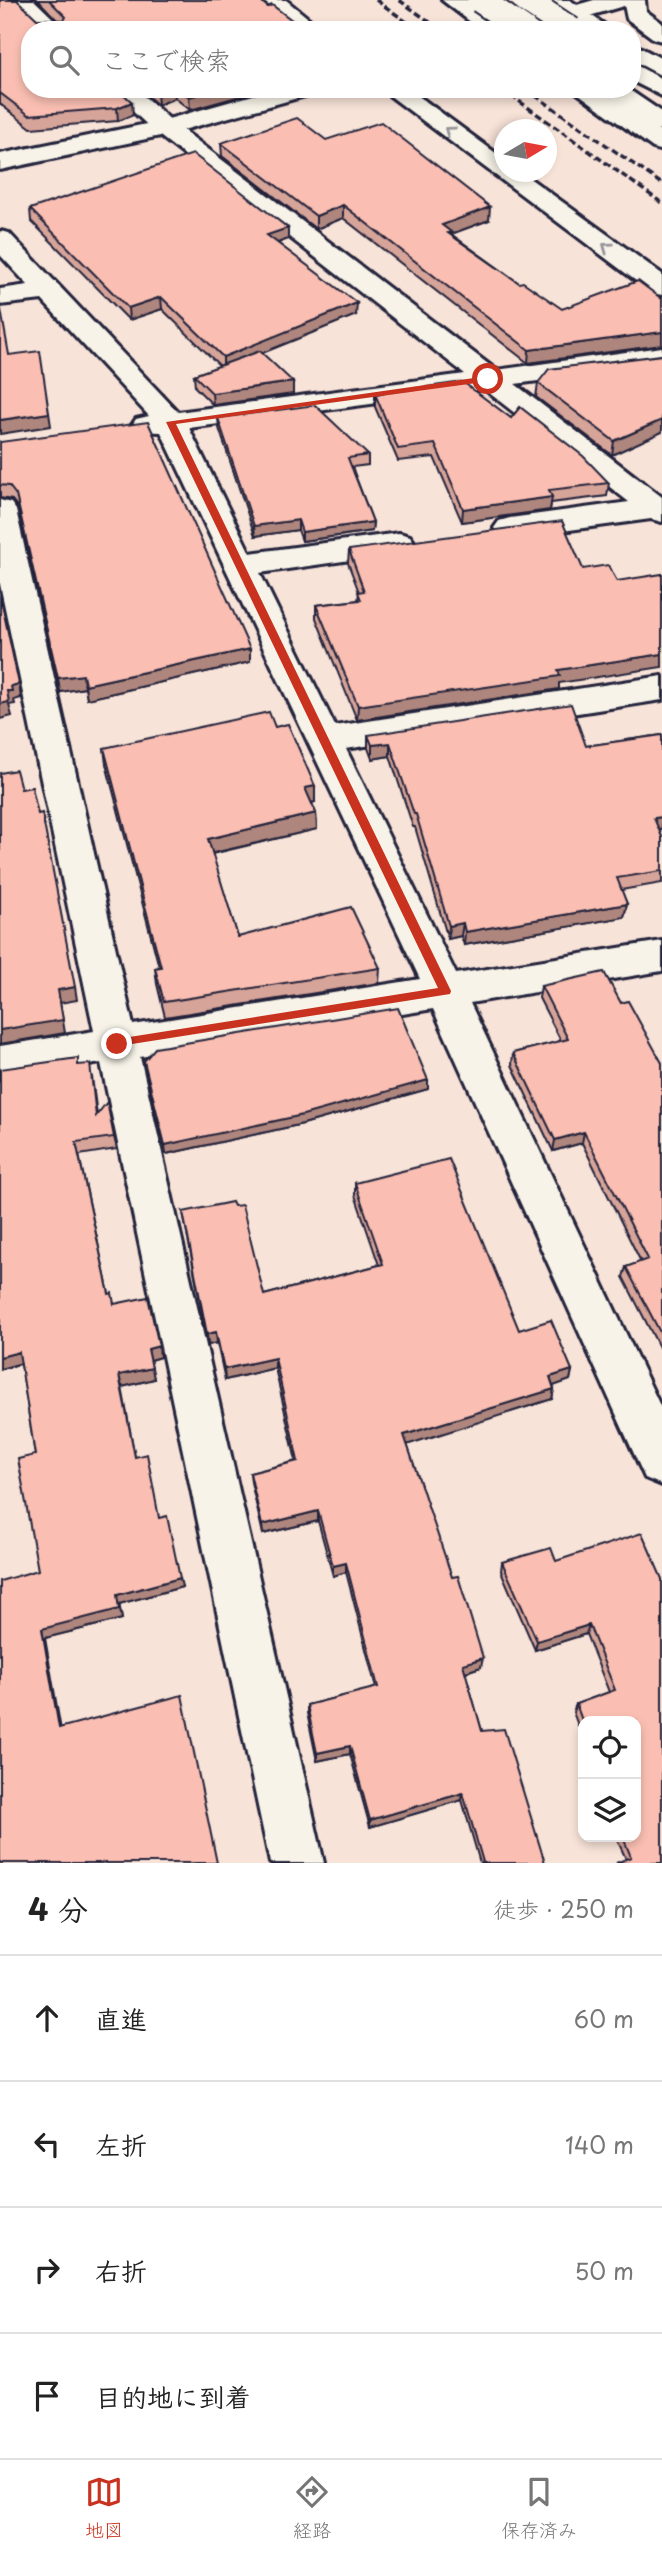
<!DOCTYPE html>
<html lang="ja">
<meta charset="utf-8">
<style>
body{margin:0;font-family:"Playpen Sans","Klee One",sans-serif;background:#f6f6f6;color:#222}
.controls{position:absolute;right:21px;bottom:21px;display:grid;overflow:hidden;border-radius:14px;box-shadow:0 4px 10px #0003}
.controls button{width:63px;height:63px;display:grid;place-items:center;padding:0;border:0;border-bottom:2px solid #e0e0e0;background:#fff;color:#222;font:35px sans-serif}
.compass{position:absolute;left:494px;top:119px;width:63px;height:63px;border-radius:50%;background:#fff;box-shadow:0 4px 10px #0003;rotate:80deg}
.stop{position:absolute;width:21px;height:21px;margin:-16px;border:5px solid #c8321e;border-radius:50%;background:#fff}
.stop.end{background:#c8321e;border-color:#fff;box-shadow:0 2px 7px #0008}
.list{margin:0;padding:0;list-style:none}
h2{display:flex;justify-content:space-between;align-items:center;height:91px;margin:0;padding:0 28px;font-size:30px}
h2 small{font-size:23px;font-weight:400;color:#767676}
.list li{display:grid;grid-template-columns:46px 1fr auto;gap:21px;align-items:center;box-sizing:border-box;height:126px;padding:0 28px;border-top:2px solid #e0e0e0}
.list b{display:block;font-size:26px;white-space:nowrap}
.list em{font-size:23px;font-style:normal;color:#767676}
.icon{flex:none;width:38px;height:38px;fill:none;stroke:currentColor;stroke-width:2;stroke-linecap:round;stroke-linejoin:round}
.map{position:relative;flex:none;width:662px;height:1863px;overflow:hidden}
.search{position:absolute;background:#fff;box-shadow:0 4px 10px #0003;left:21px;right:21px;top:21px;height:77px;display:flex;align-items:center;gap:18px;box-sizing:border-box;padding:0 24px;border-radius:28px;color:#767676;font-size:26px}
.sheet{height:595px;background:#fff}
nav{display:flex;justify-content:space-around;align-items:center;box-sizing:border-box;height:98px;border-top:2px solid #e0e0e0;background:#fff;font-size:19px;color:#767676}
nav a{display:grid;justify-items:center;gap:4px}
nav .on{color:#c8321e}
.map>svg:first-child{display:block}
</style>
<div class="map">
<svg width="662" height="1863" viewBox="0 0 662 1863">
<rect width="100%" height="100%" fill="#f8e3d8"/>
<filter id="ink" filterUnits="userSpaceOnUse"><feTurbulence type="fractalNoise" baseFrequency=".0143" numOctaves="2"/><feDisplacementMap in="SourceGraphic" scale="14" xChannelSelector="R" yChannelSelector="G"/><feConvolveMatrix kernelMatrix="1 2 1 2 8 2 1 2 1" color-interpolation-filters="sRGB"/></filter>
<g filter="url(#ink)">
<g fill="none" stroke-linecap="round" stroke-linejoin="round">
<defs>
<g id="minor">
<polygon points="10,0 34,0 65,30 40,30"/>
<polygon points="261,0 286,0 323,30 297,30"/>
<polygon points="623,0 645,0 646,11 662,23 662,41 654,39 627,19"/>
<polygon points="109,89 136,89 174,123 496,370 662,347 662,365 515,384 662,497 662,522 651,519 510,538 499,535 494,528 499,521 510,518 629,502 484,389 189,428 250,553 399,533 410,536 415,543 410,550 399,553 260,573 335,726 662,676 662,700 346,749 456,974 662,941 662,971 470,1003 662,1410 662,1485 645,1478 433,1009 140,1057 324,1863 270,1863 101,1063 0,1080 0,1046 94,1031 0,584 0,500 11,503 16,510 133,1025 420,979 161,432 136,431 132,425 136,419 149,416 42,300 0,305 0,289 28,285 0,255 0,231 9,233 178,412 465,374 156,133"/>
<polygon points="381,89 409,89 504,159 504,172 521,172 662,274 662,295 652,293"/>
</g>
<g id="tertiary">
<polygon points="594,0 630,0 627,5 541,30 504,30 507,25"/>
<polygon points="275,89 315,89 312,94 165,135 0,170 0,154 161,121"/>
</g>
<g id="trunk">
<polygon points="442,0 468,0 508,30 481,30"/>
<polygon points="544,0 570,0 612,30 585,30"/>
<polygon points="632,43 662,59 662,76 632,60"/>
<polygon points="572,89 600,89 662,132 662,151 653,148"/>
</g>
<g id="motorway">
<polygon points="632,63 662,79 662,96 632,81"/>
<polygon points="600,89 628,89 662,112 662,130 653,128"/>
</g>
</defs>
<use href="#minor" stroke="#22223b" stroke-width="6"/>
<use href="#tertiary" stroke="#22223b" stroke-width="6"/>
<use href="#trunk" stroke="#22223b" stroke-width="6"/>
<use href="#motorway" stroke="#22223b" stroke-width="6"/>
<use href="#minor" fill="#f7f3e8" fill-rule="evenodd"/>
<use href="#tertiary" fill="#f7f3e8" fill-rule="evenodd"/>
<use href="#trunk" fill="#f7f3e8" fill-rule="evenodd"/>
<use href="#motorway" fill="#f7f3e8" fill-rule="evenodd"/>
<g stroke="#22223b" stroke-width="3.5" stroke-dasharray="7 3.5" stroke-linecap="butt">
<polyline points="376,0 418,30"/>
<polyline points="399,0 441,30"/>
<polyline points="502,89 662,203"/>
<polyline points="526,89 662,184"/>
</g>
<defs>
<g id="motorway-bridge">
<polyline points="480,0 524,30"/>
<polyline points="526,0 571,30"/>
</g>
</defs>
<use href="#motorway-bridge" stroke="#22223b" stroke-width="29" stroke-linecap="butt"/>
<use href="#motorway-bridge" stroke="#f7f3e8" stroke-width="25"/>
</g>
<g fill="#d7a499" stroke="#22223b" stroke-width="2">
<polygon points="0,0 37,19 57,20 38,0 259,0 305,30 30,30 118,89 133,115 118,121 31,128 0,104"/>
<polygon points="139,89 247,89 248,94 190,110 175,98 158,105"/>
<polygon points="326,140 489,220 451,234 519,283 562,309 662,299 662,345 528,363 343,218 316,229 222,156 221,143"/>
<polygon points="30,209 288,228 288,239 278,243 356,315 262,353 293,394 213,405 195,387 194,375 220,366 162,309 129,320 31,221"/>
<polygon points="662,355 612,455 536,397 538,383"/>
<polygon points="375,394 511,418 609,483 607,496 551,503 550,510 462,522 434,457 398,461 375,407"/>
<polygon points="218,418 368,455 368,465 352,467 373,522 372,531 302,541 298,530 255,536 219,428"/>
<polygon points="0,442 250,662 87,699 85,688 60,692 19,509 12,500 0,498"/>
<polygon points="349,550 583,569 617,581 559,683 559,689 357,720 316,618 316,605 358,600 359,592 348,563"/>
<polygon points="275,727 315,802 312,803 316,813 317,829 212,854 238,937 380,968 379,983 165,1017 157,984 155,968 159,967 106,764 104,748"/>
<polygon points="368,735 586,746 662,735 662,830 659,830 662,837 662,883 621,890 627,904 624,917 464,945 461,936 448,939 415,827 413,827 390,756 372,759 368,748"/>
<polygon points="541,986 621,1003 662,1063 662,1353 623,1277 626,1267 641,1262 582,1143 553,1151 512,1065 513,1053 561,1041 539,998"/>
<polygon points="144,1061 428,1080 428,1089 303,1124 166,1154"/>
<polygon points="79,1065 92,1077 97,1115 114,1137 117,1149 79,1155 109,1294 114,1304 160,1357 150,1360 154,1379 122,1387 135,1457 159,1518 182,1587 119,1604 122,1619 45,1638 0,1863 38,1570 35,1455 21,1364 0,1369"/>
<polygon points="355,1183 519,1330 572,1370 570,1380 553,1386 554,1389 552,1399 407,1444 481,1667 465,1672 482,1731 545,1863 480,1863 462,1800 370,1827 350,1754 317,1761 307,1713 307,1705 376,1688 346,1572 333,1576 318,1521 263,1534 251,1482 250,1473 296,1461 275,1368 225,1380 217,1343 208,1345 183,1212 264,1295 379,1265 355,1195"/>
<polygon points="556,1561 662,1579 662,1863 626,1859 616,1837 636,1837 583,1721 583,1739 573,1712 576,1704 609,1692 586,1634 535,1650 501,1571 502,1562"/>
</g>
<g fill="#af867d" stroke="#22223b" stroke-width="2">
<polygon points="164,89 174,89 175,98 158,105 157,92"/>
<polygon points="217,89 247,89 248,94 190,110 189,97"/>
<polygon points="132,102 133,115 118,121 117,108"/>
<polygon points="343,205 343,218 316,229 316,216"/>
<polygon points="490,207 489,220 451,234 450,245 442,225"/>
<polygon points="288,228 288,239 267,247 267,235"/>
<polygon points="161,297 162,309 129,320 128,308"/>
<polygon points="357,303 356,315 223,369 223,357"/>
<polygon points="662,332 662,345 528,363 529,350"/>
<polygon points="293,382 293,394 213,405 212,393"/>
<polygon points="49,413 51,426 0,434 0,420"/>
<polygon points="662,420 662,432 612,455 614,441"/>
<polygon points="552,497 550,510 462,522 463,509"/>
<polygon points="298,520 298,530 255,536 254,526"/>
<polygon points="373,522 372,531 302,541 302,532"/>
<polygon points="250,649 250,662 87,699 85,685"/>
<polygon points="662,654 662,667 559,683 559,689 357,720 358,706 558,670"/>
<polygon points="83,675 85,688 60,692 58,678"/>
<polygon points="19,684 21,698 14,700 15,704 9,705 12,716 0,719 0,704 7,691 11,686"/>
<polygon points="390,743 390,756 372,759 372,745"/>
<polygon points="315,786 315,802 306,804 305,788"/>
<polygon points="316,813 317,829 209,854 208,839"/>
<polygon points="662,817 662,830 651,831 654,818"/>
<polygon points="627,904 624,917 464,945 465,932"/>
<polygon points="463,923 461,936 448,939 449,926"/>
<polygon points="75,987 77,1000 60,1003 65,1033 0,1044 0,1030 58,990"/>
<polygon points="428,1080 428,1089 303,1124 166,1154 165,1145"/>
<polygon points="584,1132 582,1143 553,1151 555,1140"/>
<polygon points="216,1332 217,1343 208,1345 207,1334"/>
<polygon points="159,1346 160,1357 150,1360 148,1349"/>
<polygon points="19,1352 22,1363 0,1369 0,1357"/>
<polygon points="275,1358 275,1368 225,1380 224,1369"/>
<polygon points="152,1368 154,1379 122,1387 119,1375"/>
<polygon points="572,1370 570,1380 548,1388 550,1377"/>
<polygon points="554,1389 552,1399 403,1446 404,1435"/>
<polygon points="318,1511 318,1521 263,1534 262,1525"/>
<polygon points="346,1563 346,1572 333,1576 333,1566"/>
<polygon points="180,1578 182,1587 119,1604 122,1619 45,1638 62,1736 59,1728 42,1629 117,1595"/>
<polygon points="589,1625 586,1634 535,1650 537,1641"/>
<polygon points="483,1658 481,1667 462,1673 463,1664"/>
<polygon points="350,1746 350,1754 317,1761 317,1753"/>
<polygon points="463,1793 462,1800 370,1827 370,1820"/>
</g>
<g fill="#fabfb2" stroke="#22223b" stroke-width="2">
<polygon points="0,0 17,0 37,19 64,20 66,17 49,0 259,0 268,7 272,5 305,30 30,30 30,89 118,89 132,102 117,108 29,115 0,93"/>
<polygon points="179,89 217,89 189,97"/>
<polygon points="297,118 326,140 381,122 490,207 442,225 451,232 448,233 519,283 523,282 562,309 638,281 662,299 662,332 529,350 343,205 316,216 221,143"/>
<polygon points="193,154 288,228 267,235 357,303 223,357 161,297 128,308 30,209"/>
<polygon points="0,304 9,355 40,351 49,413 0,420"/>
<polygon points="260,351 293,382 212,393 194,375"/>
<polygon points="662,355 662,420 614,441 538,383 549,369"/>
<polygon points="463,382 511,418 520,407 583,456 609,483 549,490 552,497 463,509 435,444 398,449 375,394"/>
<polygon points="315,405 368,455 348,458 373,522 302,532 298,520 254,526 218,418"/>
<polygon points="148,422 250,649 85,685 83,675 58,678 16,495 9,486 0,485 0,442"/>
<polygon points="562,521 583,569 608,565 617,581 662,574 662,654 558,670 560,676 358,706 316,605 361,600 358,592 364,591 349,550"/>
<polygon points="0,595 19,684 11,686 12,691 7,691 9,702 0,704"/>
<polygon points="571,704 586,746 662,735 662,817 654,818 662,837 662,871 617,878 627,904 465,932 463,923 449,926 416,814 414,814 390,743 372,745 368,735"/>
<polygon points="269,712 275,727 288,724 315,786 305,788 316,813 208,839 238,937 351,907 380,968 164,1002 155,968 161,967 104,748"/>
<polygon points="16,770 21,789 32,787 38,814 42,813 75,987 58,990 63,1020 0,1030 0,773"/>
<polygon points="604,972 621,1003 628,1001 662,1063 662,1336 626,1267 648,1259 584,1132 555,1140 513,1053 568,1039 541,986"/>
<polygon points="398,1008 428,1080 303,1115 165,1145 144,1061 155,1048"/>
<polygon points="78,1058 78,1065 90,1064 96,1116 107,1102 114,1137 76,1142 109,1294 112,1293 114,1304 148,1297 159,1346 148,1349 152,1368 119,1375 135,1457 147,1454 159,1518 167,1516 180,1578 117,1595 119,1609 42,1629 59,1728 182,1695 217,1863 106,1863 106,1862 101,1863 0,1863 0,1581 38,1570 18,1459 35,1455 19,1352 0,1357 0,1069"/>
<polygon points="449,1159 519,1330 551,1320 572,1370 550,1377 554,1389 404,1435 452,1577 458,1576 483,1658 463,1664 482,1731 504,1729 545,1863 480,1863 483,1862 463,1793 370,1820 350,1746 317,1753 307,1705 378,1687 346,1563 333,1566 318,1511 262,1525 250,1473 298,1461 275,1358 224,1369 216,1332 207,1334 183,1212 232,1202 234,1206 242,1205 264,1295 383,1264 355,1183"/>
<polygon points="642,1533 662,1579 662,1863 616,1863 631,1857 623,1837 636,1837 636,1721 583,1721 583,1723 576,1704 615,1690 589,1625 537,1641 502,1562 551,1548 556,1561"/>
</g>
<defs><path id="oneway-chevron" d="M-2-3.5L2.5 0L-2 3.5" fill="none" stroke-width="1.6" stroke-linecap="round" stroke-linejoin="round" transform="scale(1.75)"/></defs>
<g stroke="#97959a">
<use href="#oneway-chevron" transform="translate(449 131) rotate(-144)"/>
<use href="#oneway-chevron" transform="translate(607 247) rotate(-144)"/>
</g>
</g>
<polygon fill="#c8321e" points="488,376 491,381 176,424 451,991 450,994 113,1047 111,1044 117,1039 438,988 166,422"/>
</svg>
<div class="controls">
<button><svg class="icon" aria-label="locate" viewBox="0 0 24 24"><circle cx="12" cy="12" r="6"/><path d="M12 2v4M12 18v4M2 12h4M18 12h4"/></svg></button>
<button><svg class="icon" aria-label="layers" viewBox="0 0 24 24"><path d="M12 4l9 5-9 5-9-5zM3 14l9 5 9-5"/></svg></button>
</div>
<svg class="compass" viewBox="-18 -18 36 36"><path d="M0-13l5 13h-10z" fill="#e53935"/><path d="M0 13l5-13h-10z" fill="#767676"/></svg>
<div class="stop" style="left:488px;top:379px"></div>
<div class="stop end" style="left:117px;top:1044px"></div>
<div class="search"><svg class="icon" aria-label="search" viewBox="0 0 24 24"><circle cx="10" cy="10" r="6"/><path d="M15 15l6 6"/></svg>ここで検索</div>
</div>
<section class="sheet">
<h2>4 分<small>徒歩 · 250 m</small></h2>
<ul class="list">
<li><svg class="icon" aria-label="ahead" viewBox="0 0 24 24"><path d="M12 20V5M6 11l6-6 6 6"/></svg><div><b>直進</b></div><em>60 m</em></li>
<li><svg class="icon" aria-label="left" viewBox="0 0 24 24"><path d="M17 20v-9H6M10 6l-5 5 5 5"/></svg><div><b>左折</b></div><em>140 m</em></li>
<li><svg class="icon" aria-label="right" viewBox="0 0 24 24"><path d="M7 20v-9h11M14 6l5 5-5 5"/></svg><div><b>右折</b></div><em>50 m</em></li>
<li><svg class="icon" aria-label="arrive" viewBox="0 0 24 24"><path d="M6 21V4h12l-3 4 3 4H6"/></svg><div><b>目的地に到着</b></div></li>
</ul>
</section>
<nav>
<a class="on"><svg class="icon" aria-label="map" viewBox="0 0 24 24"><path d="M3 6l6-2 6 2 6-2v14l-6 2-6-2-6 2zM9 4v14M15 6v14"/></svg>地図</a>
<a><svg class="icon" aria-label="directions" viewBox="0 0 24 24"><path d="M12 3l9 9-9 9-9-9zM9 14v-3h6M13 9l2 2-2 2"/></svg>経路</a>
<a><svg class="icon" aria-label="saved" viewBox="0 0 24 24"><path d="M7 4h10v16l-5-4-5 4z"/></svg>保存済み</a>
</nav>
